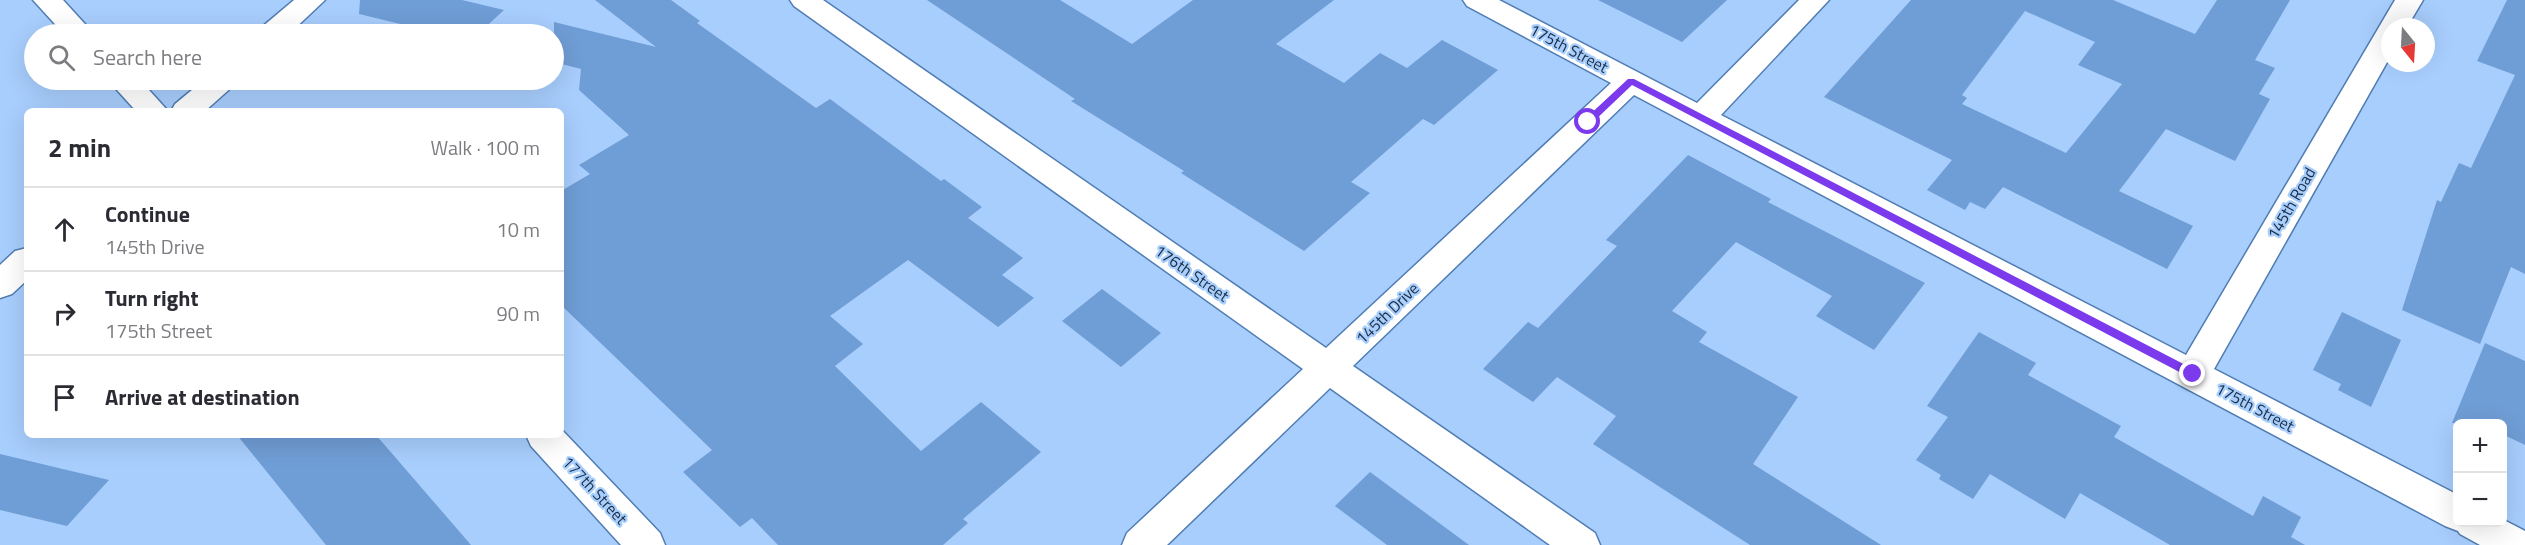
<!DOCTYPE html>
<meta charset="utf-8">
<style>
body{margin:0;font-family:"Titillium Web",sans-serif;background:#f2f2f3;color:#2b2b33}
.controls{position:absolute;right:18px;bottom:18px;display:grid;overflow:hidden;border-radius:9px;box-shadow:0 6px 24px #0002}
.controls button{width:54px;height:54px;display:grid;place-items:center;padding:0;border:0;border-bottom:2px solid #e1e1e2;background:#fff;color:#2b2b33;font:30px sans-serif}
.compass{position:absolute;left:2381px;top:18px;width:54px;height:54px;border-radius:50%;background:#fff;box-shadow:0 6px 24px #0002;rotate:162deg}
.stop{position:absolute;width:18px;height:18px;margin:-14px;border:4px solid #7c3aed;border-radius:50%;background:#fff}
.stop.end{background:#7c3aed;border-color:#fff;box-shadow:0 2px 6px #0008}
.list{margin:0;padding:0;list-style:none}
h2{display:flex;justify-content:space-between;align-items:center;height:78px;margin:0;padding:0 24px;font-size:26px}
h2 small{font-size:20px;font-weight:400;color:#7c7c81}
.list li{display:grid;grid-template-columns:39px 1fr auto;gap:18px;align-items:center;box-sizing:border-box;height:84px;padding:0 24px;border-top:2px solid #e1e1e2}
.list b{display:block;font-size:22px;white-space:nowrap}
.list p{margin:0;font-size:20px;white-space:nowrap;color:#7c7c81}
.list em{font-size:20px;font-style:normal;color:#7c7c81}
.icon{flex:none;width:33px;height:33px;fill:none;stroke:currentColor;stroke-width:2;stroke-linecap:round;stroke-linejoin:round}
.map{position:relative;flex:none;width:2525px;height:545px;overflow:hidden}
.search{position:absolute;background:#fff;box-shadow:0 6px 24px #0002;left:24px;top:24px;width:540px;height:66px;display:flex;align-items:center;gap:15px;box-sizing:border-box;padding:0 21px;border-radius:33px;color:#7c7c81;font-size:22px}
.panel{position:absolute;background:#fff;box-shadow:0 6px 24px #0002;left:24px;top:108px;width:540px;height:330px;border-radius:9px}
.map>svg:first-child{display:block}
</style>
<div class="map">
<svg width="2525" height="545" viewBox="0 0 2525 545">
<rect width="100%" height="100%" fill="#a8cefd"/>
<g fill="#6f9dd5" fill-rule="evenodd">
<polygon points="360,0 462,0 504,10 478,34 442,34 359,14"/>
<polygon points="595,0 671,0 700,21 697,23 816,108 830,99 941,181 944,179 982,207 968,218 1023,258 1002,275 1034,298 998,327 908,260 830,316 863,344 835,366 921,451 981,402 1041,452 963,519 968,523 943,545 778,545 752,518 740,527 683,472 712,450 561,305 561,191 590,174 579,165 629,135 579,90 581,69 554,62 554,22 656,47"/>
<polygon points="927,0 1060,0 1132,44 1193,0 1334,0 1276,44 1344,83 1380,53 1407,68 1442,40 1498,70 1434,125 1423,119 1351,182 1370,193 1304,251 1181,173 1184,171 1071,101 1075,99"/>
<polygon points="1598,0 1727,0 1682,42"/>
<path d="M1911,0H2113L2195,34L2217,0H2290L2255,60L2275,68L2259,94L2270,99L2235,161L2166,129L2119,191L2193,226L2167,269L2003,187L1985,209L1970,202L1965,210L1927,190L1952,160L1824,97ZM2025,11L2095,42L2078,65L2122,84L2066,153L1962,104L1967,98L1962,95Z"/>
<polygon points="2507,0 2525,0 2525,274 2511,267 2480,344 2402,310 2437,200 2441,202 2459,163 2471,168 2515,75 2477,61"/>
<polygon points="1688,155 1771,199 1768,202 1925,283 1874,350 1816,316 1832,296 1736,242 1672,311 1707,332 1699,342 1798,397 1753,464 1881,545 1750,545 1593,444 1616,416 1557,377 1533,402 1483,369 1528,322 1538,328 1617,246 1606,240"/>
<polygon points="1102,289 1161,333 1121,367 1062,321"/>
<polygon points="2342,312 2401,340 2371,407 2338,390 2341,384 2313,370"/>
<polygon points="1979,332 2036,363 2028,375 2121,426 2114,437 2253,516 2263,496 2301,517 2291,537 2305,545 2170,545 2080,493 2065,519 1990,474 1973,499 1939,479 1941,475 1916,460 1948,417 1927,406"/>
<polygon points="2485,343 2525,361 2525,445 2502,434 2502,423 2452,423"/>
<polygon points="237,435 376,435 471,545 326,545"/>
<polygon points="0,454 109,480 67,526 0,510"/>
<polygon points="1370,472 1469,545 1387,545 1335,506"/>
</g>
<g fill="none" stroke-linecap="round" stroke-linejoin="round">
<defs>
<g id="minor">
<polygon points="33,0 63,0 94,34 64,34"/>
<polygon points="790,0 823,0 1326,348 1611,83 1467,6 1463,0 1499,0 1697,103 1799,0 1829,0 1721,115 2186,355 2395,0 2423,0 2407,27 2390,27 2390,57 2214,369 2458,495 2458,522 2502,522 2502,519 2525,531 2525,545 2480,545 2460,534 2458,531 2445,526 1634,95 1353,366 1595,533 1600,545 1550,545 1330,388 1167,545 1122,545 1127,533 1303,369 794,6"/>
<polygon points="108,80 140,80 168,111 136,111"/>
<polygon points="561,429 660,533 665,545 621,545 531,446 526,435 561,435"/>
</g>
<g id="major">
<polygon points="294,0 325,0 289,34 258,34 262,27"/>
<polygon points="204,80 237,80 232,87 205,111 171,111 175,104"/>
<polygon points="27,248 27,280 12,294 0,298 0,265 15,251"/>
</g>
</defs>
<use href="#minor" stroke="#507db3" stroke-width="3"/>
<use href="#major" stroke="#507db3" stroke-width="3"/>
<use href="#minor" fill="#fff" fill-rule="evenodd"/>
<use href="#major" fill="#fff" fill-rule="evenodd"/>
</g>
<polygon fill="#7c3aed" points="1628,79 1634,79 2197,371 2197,377 2189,377 1632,85 1591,124 1585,124 1585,119"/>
<g text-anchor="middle" stroke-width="4.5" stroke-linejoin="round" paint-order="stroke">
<g font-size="16" fill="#192c43" stroke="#a8cefd">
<text transform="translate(1569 48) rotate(28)" y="6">175th Street</text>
<text transform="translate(2291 203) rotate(-60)" y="6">145th Road</text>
<text transform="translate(1192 273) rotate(35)" y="6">176th Street</text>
<text transform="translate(1387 313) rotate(-44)" y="6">145th Drive</text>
<text transform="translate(2255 407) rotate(28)" y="6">175th Street</text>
<text transform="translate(595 490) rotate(47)" y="6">177th Street</text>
</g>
</g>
</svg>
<div class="controls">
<button>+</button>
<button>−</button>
</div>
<svg class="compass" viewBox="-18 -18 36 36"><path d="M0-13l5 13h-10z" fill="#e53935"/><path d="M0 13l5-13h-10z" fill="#7c7c81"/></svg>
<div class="stop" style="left:1588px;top:122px"></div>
<div class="stop end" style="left:2193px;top:374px"></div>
<div class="search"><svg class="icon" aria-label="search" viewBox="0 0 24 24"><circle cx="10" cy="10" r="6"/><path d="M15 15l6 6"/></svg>Search here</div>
<section class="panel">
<h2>2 min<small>Walk · 100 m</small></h2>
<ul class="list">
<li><svg class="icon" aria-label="ahead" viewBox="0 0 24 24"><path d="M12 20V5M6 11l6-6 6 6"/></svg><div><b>Continue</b><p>145th Drive</p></div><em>10 m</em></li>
<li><svg class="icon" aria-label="right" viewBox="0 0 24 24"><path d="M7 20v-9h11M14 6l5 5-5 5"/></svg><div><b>Turn right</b><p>175th Street</p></div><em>90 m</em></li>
<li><svg class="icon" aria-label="arrive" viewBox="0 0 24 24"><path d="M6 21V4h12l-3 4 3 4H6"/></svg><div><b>Arrive at destination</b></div></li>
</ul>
</section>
</div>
